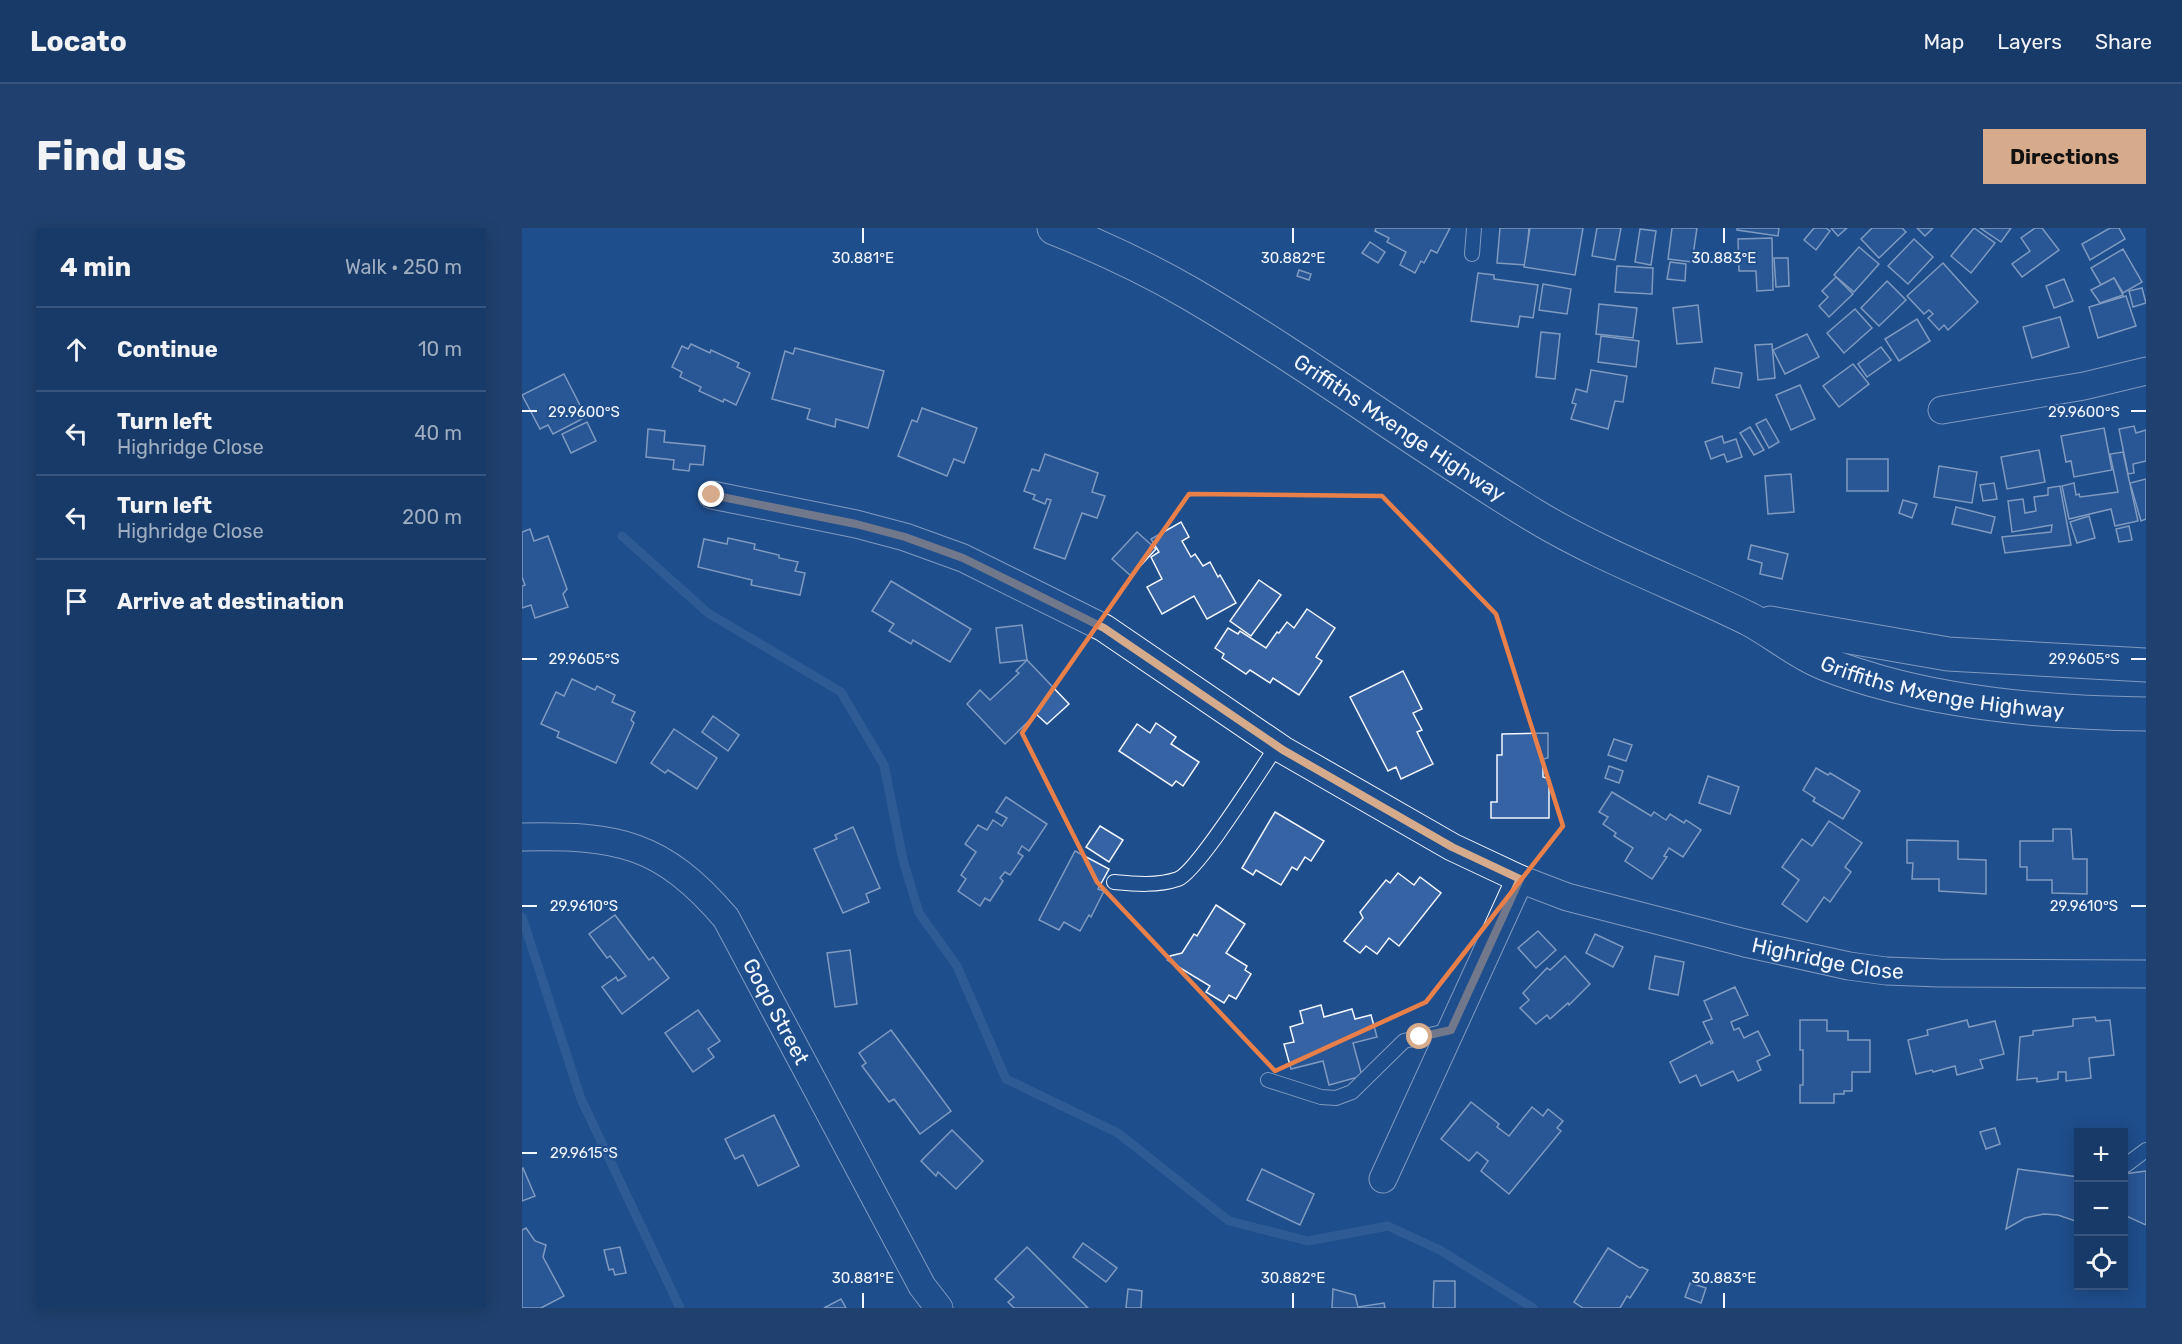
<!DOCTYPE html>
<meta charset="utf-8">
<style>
body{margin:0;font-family:Rubik,sans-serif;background:#20416f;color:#f1f3f6}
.controls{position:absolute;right:18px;bottom:18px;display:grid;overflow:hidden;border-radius:0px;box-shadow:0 3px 15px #0003}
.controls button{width:54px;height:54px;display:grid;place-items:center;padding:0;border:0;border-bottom:2px solid #36547d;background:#173a69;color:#f1f3f6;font:30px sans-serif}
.stop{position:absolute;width:18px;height:18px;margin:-14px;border:4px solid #d6ab8b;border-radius:50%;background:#fff}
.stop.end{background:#d6ab8b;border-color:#fff;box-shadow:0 2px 6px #0008}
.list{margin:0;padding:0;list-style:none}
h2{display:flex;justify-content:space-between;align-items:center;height:78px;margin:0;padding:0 24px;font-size:26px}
h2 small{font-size:20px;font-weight:400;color:#9eadc0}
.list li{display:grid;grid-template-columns:39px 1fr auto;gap:18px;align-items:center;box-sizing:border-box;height:84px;padding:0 24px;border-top:2px solid #36547d}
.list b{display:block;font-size:22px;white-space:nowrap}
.list p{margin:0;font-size:20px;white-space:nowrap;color:#9eadc0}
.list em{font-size:20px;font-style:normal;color:#9eadc0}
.icon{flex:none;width:33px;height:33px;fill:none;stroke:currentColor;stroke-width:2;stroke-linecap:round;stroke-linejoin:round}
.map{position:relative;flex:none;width:1624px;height:1080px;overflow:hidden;border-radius:0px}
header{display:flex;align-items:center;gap:36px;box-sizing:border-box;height:84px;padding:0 30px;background:#173a69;border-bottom:2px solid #36547d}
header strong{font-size:28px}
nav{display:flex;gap:33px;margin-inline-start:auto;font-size:21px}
.intro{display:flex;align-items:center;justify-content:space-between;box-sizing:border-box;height:144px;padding:0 36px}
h1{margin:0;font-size:42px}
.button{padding:15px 27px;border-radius:0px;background:#d6ab8b;color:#111;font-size:21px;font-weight:700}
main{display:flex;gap:36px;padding:0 36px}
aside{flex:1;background:#173a69;border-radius:0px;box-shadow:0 3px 15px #0003}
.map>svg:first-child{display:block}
</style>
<header>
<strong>Locato</strong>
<nav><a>Map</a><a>Layers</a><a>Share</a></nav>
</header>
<div class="intro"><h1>Find us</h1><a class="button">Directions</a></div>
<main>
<aside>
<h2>4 min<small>Walk · 250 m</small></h2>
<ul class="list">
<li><svg class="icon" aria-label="ahead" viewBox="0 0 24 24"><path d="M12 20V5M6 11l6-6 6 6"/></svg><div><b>Continue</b></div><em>10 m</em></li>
<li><svg class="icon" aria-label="left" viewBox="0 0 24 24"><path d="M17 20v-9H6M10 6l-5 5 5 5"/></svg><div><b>Turn left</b><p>Highridge Close</p></div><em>40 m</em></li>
<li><svg class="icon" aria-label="left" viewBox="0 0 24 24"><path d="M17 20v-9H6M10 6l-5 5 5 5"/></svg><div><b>Turn left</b><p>Highridge Close</p></div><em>200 m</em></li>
<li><svg class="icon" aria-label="arrive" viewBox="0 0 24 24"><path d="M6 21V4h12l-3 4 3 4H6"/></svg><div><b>Arrive at destination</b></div></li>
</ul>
</aside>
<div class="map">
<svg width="1624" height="1080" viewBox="0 0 1624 1080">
<rect width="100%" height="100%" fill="#1f4e8c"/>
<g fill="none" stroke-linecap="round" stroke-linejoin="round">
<g stroke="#446ba0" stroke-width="9">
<polyline points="100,308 186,385 319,464 362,537 381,632 397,685 435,738 484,851 596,905 707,993 786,1013 866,998 918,1022 1011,1080"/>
<polyline points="0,689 59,871 158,1080"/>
</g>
</g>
<g fill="#3563a3" stroke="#f2f6ff" stroke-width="1.5">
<polygon points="854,0 928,0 915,25 909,22 902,35 899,33 893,45 878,37 884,24 865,14 867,10 853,3"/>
<polygon points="978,0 1007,0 1004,37 975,35"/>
<polygon points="1008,0 1061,0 1053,47 1002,39"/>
<polygon points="1075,0 1099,0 1093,32 1070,28"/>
<polygon points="1150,0 1175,0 1170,34 1146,31"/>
<polygon points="1215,0 1257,0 1256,8 1215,2"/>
<polygon points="1292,0 1304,0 1308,3 1294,22 1282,12"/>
<polygon points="1309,0 1325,0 1316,8"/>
<polygon points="1350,0 1380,0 1384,4 1357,30 1339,11"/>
<polygon points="1395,0 1411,0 1403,8"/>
<polygon points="1452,0 1473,15 1449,45 1429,28"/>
<polygon points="1458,0 1489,0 1479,14"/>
<polygon points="1513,0 1520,0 1537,22 1500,49 1490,36 1508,23 1499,10"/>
<polygon points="1588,0 1597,0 1603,11 1568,32 1560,16"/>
<polygon points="1118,1 1134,3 1129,37 1113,34"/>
<polygon points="1250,10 1251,62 1235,63 1234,43 1217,43 1216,11"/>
<polygon points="1392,11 1411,29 1386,56 1366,38"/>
<polygon points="848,14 863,24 856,35 840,25"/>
<polygon points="1337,19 1357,36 1332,64 1312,47"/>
<polygon points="1601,21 1620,54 1601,65 1592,50 1579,57 1569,40"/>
<polygon points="1252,30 1266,30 1267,58 1254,59"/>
<polygon points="1148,34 1164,36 1163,53 1145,51"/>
<polygon points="1421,35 1456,74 1426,102 1422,97 1417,102 1406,90 1411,86 1407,82 1402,86 1385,68"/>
<polygon points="1095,38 1131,40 1130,66 1093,64"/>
<polygon points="777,42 789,46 787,52 775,48"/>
<polygon points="956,45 972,47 972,51 1016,57 1011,90 998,88 996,99 949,93"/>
<polygon points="1314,49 1331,66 1307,89 1297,78 1306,69 1300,63"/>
<polygon points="1592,50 1601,67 1578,75 1569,62"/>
<polygon points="1542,51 1551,73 1532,80 1524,58"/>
<polygon points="1365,53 1384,72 1357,98 1339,80"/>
<polygon points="1021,56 1049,61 1045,86 1017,82"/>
<polygon points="1620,60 1624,75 1611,79 1607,63"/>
<polygon points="1604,68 1614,98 1576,110 1567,79"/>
<polygon points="1077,76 1115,80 1111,110 1074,106"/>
<polygon points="1176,77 1180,114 1155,116 1151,80"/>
<polygon points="1333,81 1350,100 1322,125 1305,105"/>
<polygon points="1538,89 1547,119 1510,130 1501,99"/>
<polygon points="1395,91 1408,113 1377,133 1363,111"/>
<polygon points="1019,104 1038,106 1033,151 1014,149"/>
<polygon points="1285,106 1297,129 1263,146 1251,122"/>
<polygon points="1079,108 1117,113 1114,139 1076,134"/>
<polygon points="169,116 188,125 189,122 217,135 215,139 228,145 214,177 202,171 201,174 177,163 179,159 158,149 160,144 150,139 160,118 166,121"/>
<polygon points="1250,116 1253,150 1236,152 1233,117"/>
<polygon points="1359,119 1369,132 1345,149 1336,136"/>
<polygon points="273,120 362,143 346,200 314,191 313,199 285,191 288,181 250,171 263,123 271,126"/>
<polygon points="1331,136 1347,156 1317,179 1301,158"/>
<polygon points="1193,140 1220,145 1217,160 1190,155"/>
<polygon points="1069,142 1105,148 1101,174 1093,173 1086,201 1049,191 1054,176 1050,175 1054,161 1065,164"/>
<polygon points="42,146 64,189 31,206 26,197 18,201 0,167"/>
<polygon points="1278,157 1293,191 1269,202 1254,167"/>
<polygon points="400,180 455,200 442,235 432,231 425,248 376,228 390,192 395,194"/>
<polygon points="1244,191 1257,214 1247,220 1234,196"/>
<polygon points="65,194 74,213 49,225 40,206"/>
<polygon points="1612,198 1614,205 1624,202 1624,233 1611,236 1612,245 1606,246 1597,201"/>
<polygon points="1228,199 1242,222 1232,227 1218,205"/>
<polygon points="1582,200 1590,242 1552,249 1549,233 1544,234 1539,208"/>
<polygon points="126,201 143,203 142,214 183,218 181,237 168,236 167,243 151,241 152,232 124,229"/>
<polygon points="1200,208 1202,215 1214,211 1220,229 1205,234 1202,226 1189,231 1183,214"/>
<polygon points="1517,222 1523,254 1485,261 1479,229"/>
<polygon points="1601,224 1616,293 1593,298 1589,281 1547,291 1540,258 1552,255 1554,267 1557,266 1558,269 1596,264 1588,226"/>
<polygon points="523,226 576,245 570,264 583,268 575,290 560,285 543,331 512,320 529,272 525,271 523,276 511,271 513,267 502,263 510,241 517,243"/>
<rect x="1325" y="231" width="41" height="32"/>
<polygon points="1417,238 1455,244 1450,275 1412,269"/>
<polygon points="1269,246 1272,284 1246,286 1243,248"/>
<polygon points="1624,251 1624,291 1619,293 1608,255"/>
<polygon points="1472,255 1475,271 1461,273 1458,257"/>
<polygon points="1538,258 1549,317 1483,325 1480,309 1529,304 1530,297 1490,304 1486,273 1501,271 1503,285 1514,283 1512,269 1526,267 1526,260"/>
<polygon points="1381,272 1395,276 1390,290 1377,285"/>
<polygon points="1434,279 1473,289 1469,305 1430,296"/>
<polygon points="1567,288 1573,310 1555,315 1548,294"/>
<polygon points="659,294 667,309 660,313 669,329 673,326 681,338 688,334 696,349 698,347 714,375 685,391 672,368 640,386 625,359 640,351 629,329 637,324 629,311"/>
<polygon points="1607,298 1610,312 1597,314 1594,301"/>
<polygon points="8,301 12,313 26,308 45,361 41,366 46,379 13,390 9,377 0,380 0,358 3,357 0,349 0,304"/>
<polygon points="615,304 634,321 609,348 590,331"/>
<polygon points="206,310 233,316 232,321 257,327 257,330 276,334 273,343 283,345 278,367 229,357 230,352 176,339 182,311 205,316"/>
<polygon points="1229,317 1266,326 1260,351 1238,346 1240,335 1226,331"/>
<polygon points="737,352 759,367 729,408 708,393"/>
<polygon points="369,353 449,401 428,434 391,412 389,416 367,403 372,396 350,383"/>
<polygon points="785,381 813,400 794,429 800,433 777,467 751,450 748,455 728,442 724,446 700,430 702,426 693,420 706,400 716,406 718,403 744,420 755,404 757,405 765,394 772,400"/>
<polygon points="500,397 505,432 478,435 474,400"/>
<polygon points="505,432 547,476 525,496 514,486 483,516 445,476 458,462 468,472 497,445 494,443"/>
<polygon points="881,443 900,481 891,485 900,502 895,504 911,536 879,551 874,539 866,543 828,469"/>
<polygon points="50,451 73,462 75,458 93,467 90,474 113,484 109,492 112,495 94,535 35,509 37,504 19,496 34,464 42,468"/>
<polygon points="191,488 217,507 206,523 180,504"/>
<polygon points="634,495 654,509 649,516 677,534 661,558 654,553 650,558 597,523 615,496 628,505"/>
<polygon points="152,501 195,530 175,561 146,542 143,545 129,535"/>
<polygon points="1026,505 1026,530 1021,531 1021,549 1027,551 1027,590 969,590 969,574 975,574 975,527 980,527 980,506"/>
<polygon points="1092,511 1110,517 1104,533 1086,527"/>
<polygon points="1087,538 1101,543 1097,555 1083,550"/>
<polygon points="1294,540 1306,547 1308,545 1338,563 1321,591 1291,573 1293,570 1281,562"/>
<polygon points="1186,548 1217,559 1208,586 1177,575"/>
<polygon points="1090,564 1129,588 1132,584 1144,592 1148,586 1162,595 1164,592 1179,602 1161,629 1147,620 1142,628 1145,629 1130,651 1103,633 1111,620 1092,608 1094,605 1081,596 1086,589 1077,584"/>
<polygon points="484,569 525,596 507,623 500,618 496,625 501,628 488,647 483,644 478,650 481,653 468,673 463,670 458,678 436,663 444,651 439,647 454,624 443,616 456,597 465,602 471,592 480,598 485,590 474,584"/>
<polygon points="753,584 802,613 789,633 783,629 775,642 770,639 759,657 734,642 731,647 720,640"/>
<polygon points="1307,593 1340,615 1323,639 1329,644 1308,674 1302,669 1285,694 1260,676 1277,652 1260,639 1280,611 1290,618"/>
<polygon points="578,598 601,612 587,634 564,619"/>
<polygon points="331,599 358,660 344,666 347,674 321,685 292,621 315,611 313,607"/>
<polygon points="1531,601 1549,601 1551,631 1565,631 1565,666 1530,665 1530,652 1505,652 1505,639 1498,639 1498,613 1531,613"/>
<polygon points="1385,612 1436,613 1436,631 1464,632 1464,666 1417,663 1417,651 1390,651 1391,635 1385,635"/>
<polygon points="553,623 587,641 576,661 582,663 569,689 567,687 558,703 542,694 537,702 517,692"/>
<polygon points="876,645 892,657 898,649 919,665 877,718 867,710 855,726 844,718 838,725 822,713 841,690 838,684 864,652 868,655"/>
<polygon points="694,677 723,696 704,725 725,738 723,742 729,746 714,771 707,767 702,775 684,764 688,758 645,732 648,728 660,725 672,706 675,708"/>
<polygon points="93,687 127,732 131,729 147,750 100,786 80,759 94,749 96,753 104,748 88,728 85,730 67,706"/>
<polygon points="1016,703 1034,722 1014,740 996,720"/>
<polygon points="1073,706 1101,719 1091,739 1064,725"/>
<polygon points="328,722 335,776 313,779 305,725"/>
<polygon points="1043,728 1068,756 1047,777 1046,775 1028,791 1025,787 1014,796 998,780 1007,772 1001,765 1025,740 1028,742"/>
<polygon points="1133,728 1162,734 1156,767 1127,761"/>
<polygon points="1213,759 1226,787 1209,794 1212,802 1217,800 1222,810 1236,803 1248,827 1235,833 1239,842 1216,853 1211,843 1179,858 1174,847 1158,855 1148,834 1188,813 1189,816 1191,815 1181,794 1190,791 1182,773"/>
<polygon points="799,777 802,789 830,781 833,791 849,787 855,809 831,815 840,848 807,857 801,833 769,841 762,816 772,814 768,799 781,795 778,783"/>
<polygon points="176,782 198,813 186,821 192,829 171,844 143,805"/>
<polygon points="1573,789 1574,793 1588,792 1592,827 1567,830 1569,850 1544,853 1544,844 1536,844 1536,851 1515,854 1515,850 1495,852 1498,809 1511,807 1511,803 1551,798 1551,791"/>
<polygon points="1278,792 1305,792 1305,803 1326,803 1326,812 1348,812 1348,844 1330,844 1330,863 1322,863 1322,866 1312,866 1312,875 1278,875 1278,857 1281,857 1281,822 1278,822"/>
<polygon points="1445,792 1447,799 1473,793 1482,826 1458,832 1461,840 1435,847 1433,838 1411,844 1410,842 1394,846 1386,812 1406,807 1405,802"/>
<polygon points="369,802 429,883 398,906 372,871 367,874 340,838 344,835 337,825"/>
<polygon points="949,874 977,896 975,899 987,908 1010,879 1021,888 1026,881 1041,893 1035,900 1039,903 987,966 959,943 966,933 955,924 947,933 919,911"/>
<polygon points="252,887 277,938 236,958 221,927 213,931 203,911"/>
<polygon points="1473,900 1478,916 1464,921 1458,904"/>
<polygon points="430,902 461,933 434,961 416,944 414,948 399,933"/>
<polygon points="1,940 13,968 0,973 0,941"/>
<polygon points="740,941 792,966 778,997 725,972"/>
<polygon points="1496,941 1556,949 1556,994 1536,987 1522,986 1503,990 1484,1001"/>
<polygon points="1624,943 1624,997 1602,987 1602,946"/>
<polygon points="4,1000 13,1013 24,1017 21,1029 42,1068 19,1080 0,1080 0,1002"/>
<polygon points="561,1015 595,1040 584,1054 551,1029"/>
<polygon points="98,1019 104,1045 93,1047 91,1041 87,1042 82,1022"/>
<polygon points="505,1019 566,1080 492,1080 486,1074 492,1069 473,1051"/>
<polygon points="1086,1020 1118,1040 1120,1039 1126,1042 1108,1070 1105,1068 1098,1080 1061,1080 1052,1074"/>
<polygon points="912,1053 933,1053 933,1080 911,1080"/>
<polygon points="1168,1055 1184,1060 1179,1075 1163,1069"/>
<polygon points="606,1061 620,1063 619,1080 604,1080"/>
<polygon points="811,1061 833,1067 836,1079 862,1075 863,1080 810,1080"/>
<polygon points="319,1071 324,1080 302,1080"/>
</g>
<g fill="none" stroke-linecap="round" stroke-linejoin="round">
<defs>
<g id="service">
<polyline points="950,26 952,0"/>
<path d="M592,654C613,656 636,658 656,651C676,643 739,541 755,518"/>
<polyline points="746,852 799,869 814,870 830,864 882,813 929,802"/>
<polyline points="1604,937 1624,922"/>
</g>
<g id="minor">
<polyline points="1420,182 1562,158 1624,143"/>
<path id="s1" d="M190,267L334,296L383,309L441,330L582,400L761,522L930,619L998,651L1045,669L1223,715L1327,738L1364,743L1417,745L1624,746"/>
<path id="s2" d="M0,609C95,607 140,615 204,690L400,1058L417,1080"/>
<polyline points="861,951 998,651"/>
</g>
<g id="tertiary">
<path id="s3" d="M532,0C579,19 626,41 669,66C787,135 896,217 1013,288C1081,329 1156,356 1227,391C1250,403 1271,421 1295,432C1314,441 1337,448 1358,454C1444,478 1536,485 1624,486"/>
<polyline points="1248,395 1426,426 1624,437"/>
</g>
</defs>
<use href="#service" stroke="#f2f6ff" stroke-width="16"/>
<use href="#minor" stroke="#f2f6ff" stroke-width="29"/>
<use href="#tertiary" stroke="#f2f6ff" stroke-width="35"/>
<use href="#service" stroke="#1f4e8c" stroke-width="14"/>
<use href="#minor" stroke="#1f4e8c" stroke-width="27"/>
<use href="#tertiary" stroke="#1f4e8c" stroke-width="33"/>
</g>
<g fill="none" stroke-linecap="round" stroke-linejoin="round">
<polyline stroke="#d6ab8b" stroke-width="8" points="190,267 334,296 383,309 441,330 582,400 761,522 930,619 998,651 929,802 898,809"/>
</g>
<path d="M0 0H1624V1080H0ZM667,266L860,268L974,386L1041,598L904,774L753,843L575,654L500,505Z" fill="#1f4e8c" fill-opacity=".55" fill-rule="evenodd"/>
<path fill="none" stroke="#ea8049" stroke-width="4.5" stroke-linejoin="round" d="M667,266L860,268L974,386L1041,598L904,774L753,843L575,654L500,505Z"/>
<path fill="none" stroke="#f2f6ff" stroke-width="2" d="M341,0V15M771,0V15M1202,0V15M0,183H15M1609,183H1624M0,431H15M1609,431H1624M0,678H15M1609,678H1624M0,925H15M341,1065V1080M771,1065V1080M1202,1065V1080"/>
<g text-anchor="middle" stroke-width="4.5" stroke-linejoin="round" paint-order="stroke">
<g font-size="21" fill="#f2f6ff" stroke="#1f4e8c">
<text dy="7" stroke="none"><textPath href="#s3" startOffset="400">Griffiths Mxenge Highway</textPath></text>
<text dy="7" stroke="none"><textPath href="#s3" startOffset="1008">Griffiths Mxenge Highway</textPath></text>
<text dy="7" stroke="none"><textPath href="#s1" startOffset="1222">Highridge Close</textPath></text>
<text dy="7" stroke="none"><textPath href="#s2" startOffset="336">Goqo Street</textPath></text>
</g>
</g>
<g font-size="15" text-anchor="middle" fill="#f2f6ff" stroke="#1f4e8c" stroke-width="4.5" stroke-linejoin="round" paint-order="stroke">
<text x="341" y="35">30.881°E</text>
<text x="771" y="35">30.882°E</text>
<text x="1202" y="35">30.883°E</text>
<text x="62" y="189">29.9600°S</text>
<text x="1562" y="189">29.9600°S</text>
<text x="62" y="436">29.9605°S</text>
<text x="1562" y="436">29.9605°S</text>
<text x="62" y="683">29.9610°S</text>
<text x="1562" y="683">29.9610°S</text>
<text x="62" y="930">29.9615°S</text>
<text x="341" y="1055">30.881°E</text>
<text x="771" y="1055">30.882°E</text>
<text x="1202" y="1055">30.883°E</text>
</g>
</svg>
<div class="controls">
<button>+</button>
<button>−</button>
<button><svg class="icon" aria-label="locate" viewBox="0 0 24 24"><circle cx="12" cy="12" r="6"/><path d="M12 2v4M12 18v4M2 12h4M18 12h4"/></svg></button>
</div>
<div class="stop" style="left:898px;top:809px"></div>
<div class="stop end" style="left:190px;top:267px"></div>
</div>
</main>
